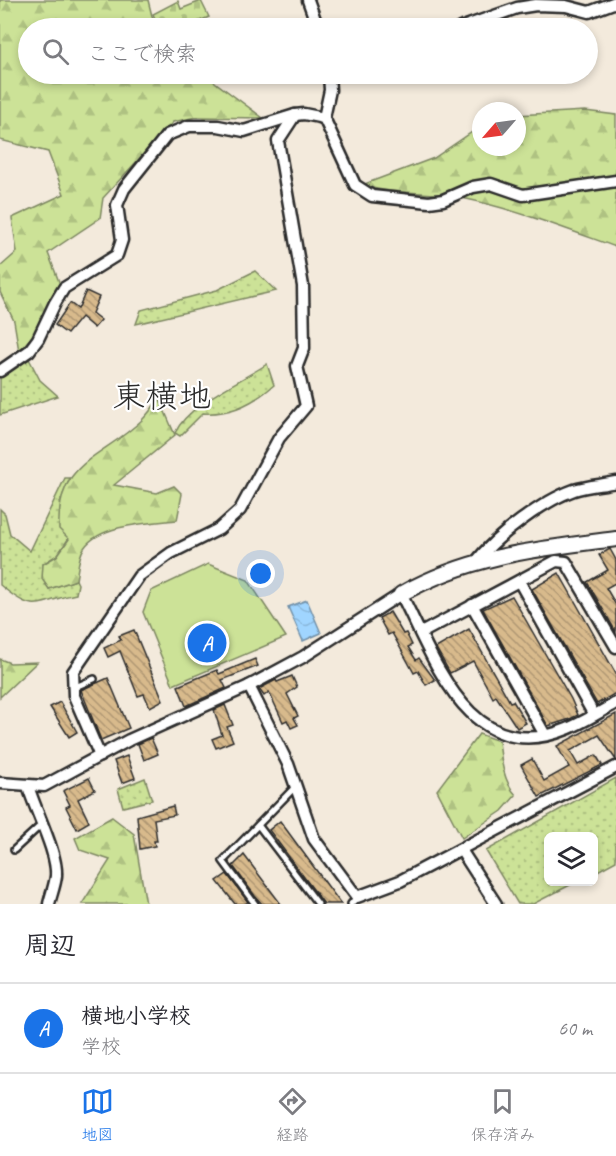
<!DOCTYPE html>
<html lang="ja">
<meta charset="utf-8">
<style>
body{margin:0;font-family:Caveat,"Klee One",sans-serif;background:#f2f2f3;color:#2b2b33}
.controls{position:absolute;right:18px;bottom:18px;display:grid;overflow:hidden;border-radius:9px;box-shadow:0 3px 9px #0003}
.controls button{width:54px;height:54px;display:grid;place-items:center;padding:0;border:0;border-bottom:2px solid #e1e1e2;background:#fff;color:#2b2b33;font:30px sans-serif}
.compass{position:absolute;left:472px;top:102px;width:54px;height:54px;border-radius:50%;background:#fff;box-shadow:0 3px 9px #0003;rotate:242deg}
.you{position:absolute;left:261px;top:574px;width:21px;height:21px;margin:-15px;border:4px solid #fff;border-radius:50%;background:#1a73e8;box-shadow:0 0 0 9px #1a73e833}
.badge{display:grid;place-items:center;width:39px;height:39px;border-radius:50%;background:#1a73e8;color:#fff;font-size:20px;font-weight:700}
.pin{position:absolute;translate:-50% -50%;border:3px solid #fff;box-shadow:0 2px 6px #0006}
.list{margin:0;padding:0;list-style:none}
h2{display:flex;justify-content:space-between;align-items:center;height:78px;margin:0;padding:0 24px;font-size:26px}
h2 small{font-size:20px;font-weight:400;color:#7c7c81}
.list li{display:grid;grid-template-columns:39px 1fr auto;gap:18px;align-items:center;box-sizing:border-box;height:90px;padding:0 24px;border-top:2px solid #e1e1e2}
.list b{display:block;font-size:22px;white-space:nowrap}
.list p{margin:0;font-size:20px;white-space:nowrap;color:#7c7c81}
.list em{font-size:20px;font-style:normal;color:#7c7c81}
.icon{flex:none;width:33px;height:33px;fill:none;stroke:currentColor;stroke-width:2;stroke-linecap:round;stroke-linejoin:round}
.map{position:relative;flex:none;width:616px;height:904px;overflow:hidden}
.search{position:absolute;background:#fff;box-shadow:0 3px 9px #0003;left:18px;right:18px;top:18px;height:66px;display:flex;align-items:center;gap:15px;box-sizing:border-box;padding:0 21px;border-radius:33px;color:#7c7c81;font-size:22px}
.sheet{height:168px;background:#fff}
nav{display:flex;justify-content:space-around;align-items:center;box-sizing:border-box;height:84px;border-top:2px solid #e1e1e2;background:#fff;font-size:16px;color:#7c7c81}
nav a{display:grid;justify-items:center;gap:3px}
nav .on{color:#1a73e8}
.map>svg:first-child{display:block}
</style>
<div class="map">
<svg width="616" height="904" viewBox="0 0 616 904">
<defs>
<pattern id="grass-dots" width="8" height="8" patternUnits="userSpaceOnUse" patternTransform="scale(1.5)"><rect width="8" height="8" fill="#cce297"/><path d="M2 2h.1M6 6h.1" fill="none" stroke="#afc282" stroke-width="1.8" stroke-linecap="round"/></pattern>
<pattern id="forest-firs" width="22" height="20" patternUnits="userSpaceOnUse" patternTransform="scale(1.5)"><rect width="22" height="20" fill="#cce297"/><path d="M5 1l3.5 6h-7zM16 11l3.5 6h-7z" fill="#afc282"/></pattern>
<pattern id="cemetery-stones" width="16" height="16" patternUnits="userSpaceOnUse" patternTransform="scale(1.5)"><rect width="16" height="16" fill="#cce297"/><path d="M2 7V4a2 2 0 0 1 4 0v3zM10 15v-3a2 2 0 0 1 4 0v3z" fill="#afc282"/></pattern>
<pattern id="water-waves" width="16" height="10" patternUnits="userSpaceOnUse" patternTransform="scale(1.5)"><rect width="16" height="10" fill="#a0d5ff"/><path d="M0 5q4-4 8 0t8 0" fill="none" stroke="#8ab7db"/></pattern>
<pattern id="building-back-hatch" width="6" height="6" patternUnits="userSpaceOnUse" patternTransform="scale(1.5)"><rect width="6" height="6" fill="#d8ba8c"/><path d="M-1 5l2 2M0 0l6 6M5-1l2 2" fill="none" stroke="#af9773"/></pattern>
</defs>
<rect width="100%" height="100%" fill="#f3eadc"/>
<filter id="ink" filterUnits="userSpaceOnUse"><feTurbulence type="fractalNoise" baseFrequency=".0167" numOctaves="2"/><feDisplacementMap in="SourceGraphic" scale="12" xChannelSelector="R" yChannelSelector="G"/><feConvolveMatrix kernelMatrix="1 2 1 2 8 2 1 2 1" color-interpolation-filters="sRGB"/></filter>
<g filter="url(#ink)">
<g fill="url(#grass-dots)" stroke="#7c8661" stroke-width="1.5">
<polygon points="255,271 276,291 136,324 141,310 217,290"/>
<polygon points="27,355 40,380 58,396 0,415 0,378"/>
<path d="M267,364L274,385C254,403 231,415 203,413L180,436L175,433C189,403 240,382 267,364Z"/>
<path d="M65,478H70L60,502L69,538L58,554L43,564L49,589L76,580L78,584L76,594C35,602 37,616 0,585V509L5,514L10,534L30,551Z"/>
<polygon points="145,778 152,800 123,807 118,789"/>
<polygon points="616,778 616,861 594,873 594,836 548,836 548,882 576,882 533,904 518,904 486,851"/>
</g>
<g fill="url(#forest-firs)" stroke="#7c8661" stroke-width="1.5">
<polygon points="0,0 148,0 155,28 28,28 28,74 204,74 263,118 196,117 173,122 103,198 100,218 48,253 61,287 45,322 19,351 14,321 0,292 0,267 17,252 12,218 64,194 48,152 0,140"/>
<path d="M585,111L616,115V247C566,229 515,209 462,198C429,190 394,196 362,185L434,158L481,126V147H517V115Z"/>
<path d="M159,398L175,435L114,485L157,493L174,486L182,494L177,520C151,523 100,524 84,548C78,557 78,570 76,580L49,589L42,579L43,564L57,556L69,539L59,529C56,461 101,459 142,420C148,414 154,406 159,398Z"/>
<polygon points="0,659 10,663 37,662 0,697"/>
<path d="M479,734L499,741C501,759 503,781 516,795L502,811L462,838L437,790Z"/>
<polygon points="112,817 134,834 146,904 82,904 110,860 80,850 75,838"/>
</g>
<polygon fill="url(#cemetery-stones)" stroke="#7c8661" stroke-width="1.5" points="178,1 181,9 201,1 209,17 183,28 159,28 153,14"/>
<polygon fill="#cce297" stroke="#7c8661" stroke-width="1.5" points="208,564 248,580 286,637 173,685 143,612 151,591"/>
<polygon fill="url(#water-waves)" stroke="#7191aa" stroke-width="1.5" points="307,600 321,633 303,641 288,607"/>
<g fill="url(#building-back-hatch)" stroke="#2b2b2b" stroke-width="1.5">
<polygon points="86,291 99,297 92,313 101,320 94,328 81,317 67,334 55,325 70,303 78,309"/>
<polygon points="610,549 616,560 616,585 615,583 606,588 616,605 616,632 587,582 608,570 599,555"/>
<polygon points="559,573 616,674 616,693 597,704 532,589"/>
<polygon points="512,596 571,699 578,715 570,719 548,726 483,609"/>
<polygon points="390,612 403,634 406,633 412,645 408,647 416,660 419,658 435,680 426,685 418,671 414,673 392,633 388,635 379,618"/>
<polygon points="469,629 510,702 513,701 526,723 517,728 496,696 493,698 473,661 450,673 436,648"/>
<polygon points="134,630 163,700 150,707 144,694 138,696 120,651 108,657 104,648 121,640 119,636"/>
<polygon points="255,659 258,666 222,680 226,688 186,706 178,686 217,670 219,674"/>
<polygon points="292,676 297,687 287,694 298,716 294,718 298,725 291,728 287,720 283,722 269,692 264,696 259,689 276,680 277,682"/>
<polygon points="108,678 129,728 101,740 81,690"/>
<polygon points="60,702 77,732 69,737 50,707"/>
<polygon points="225,705 233,725 227,727 233,741 216,748 212,739 222,735 214,710"/>
<polygon points="616,714 616,760 599,735 570,751 578,765 596,755 602,765 539,797 521,765 532,759 544,781 569,767 557,746"/>
<polygon points="151,738 158,754 144,760 138,744"/>
<polygon points="127,756 135,778 122,783 114,761"/>
<polygon points="89,778 95,790 78,799 89,822 77,829 66,807 70,805 63,791"/>
<polygon points="173,806 175,815 154,819 157,841 154,841 155,846 140,849 137,816"/>
<polygon points="280,821 341,904 324,904 269,830"/>
<polygon points="244,855 281,904 262,904 255,896 233,866"/>
<polygon points="227,874 248,902 245,904 235,904 217,881"/>
</g>
<g fill="none" stroke-linecap="round" stroke-linejoin="round">
<defs>
<g id="service">
<polyline points="73,688 94,679"/>
<polyline points="258,825 318,904"/>
<polyline points="14,850 41,825"/>
<polyline points="255,904 223,861 295,787"/>
<polyline points="351,904 357,897"/>
</g>
<g id="minor">
<polyline points="308,0 318,28"/>
<polyline points="460,28 517,8 536,5 566,6 589,12 616,2"/>
<polyline points="329,74 330,90 324,118 355,185 372,196 429,202 443,200 473,187 491,184 523,195 616,181"/>
<polyline points="0,371 29,351 38,339 55,303 64,288 117,255 122,240 117,205 124,189 167,135 189,126 218,126 244,131 295,115 304,114 324,118"/>
<path d="M476,562C496,536 543,501 574,490C587,486 602,485 616,482"/>
<polyline points="519,581 594,715"/>
<polyline points="472,605 545,735"/>
<polyline points="421,633 556,561 566,562 616,647"/>
<polyline points="249,686 288,764 314,839 357,897 400,881 616,767"/>
<polyline points="100,756 74,696 73,672 139,576 171,553 219,529 240,510 279,438 306,406 297,366 304,348 303,286 278,141 295,115"/>
<path d="M0,783L44,786L129,740L249,686L303,657L401,594C435,660 470,769 567,729C584,722 600,712 616,703"/>
<path d="M28,786C35,810 58,854 56,876C55,885 51,895 49,904"/>
<polyline points="461,850 496,904"/>
</g>
<path id="tertiary" d="M401,594C471,555 538,549 616,539"/>
</defs>
<use href="#service" stroke="#2b2b2b" stroke-width="10"/>
<use href="#minor" stroke="#2b2b2b" stroke-width="15"/>
<use href="#tertiary" stroke="#2b2b2b" stroke-width="18"/>
<use href="#service" stroke="#fff" stroke-width="5"/>
<use href="#minor" stroke="#fff" stroke-width="10"/>
<use href="#tertiary" stroke="#fff" stroke-width="14"/>
</g>
</g>
<g text-anchor="middle" stroke-width="4.5" stroke-linejoin="round" paint-order="stroke">
<g font-size="33" fill="#2b2b2b" stroke="#fff">
<text x="162" y="407">東横地</text>
</g>
</g>
</svg>
<div class="controls">
<button><svg class="icon" aria-label="layers" viewBox="0 0 24 24"><path d="M12 4l9 5-9 5-9-5zM3 14l9 5 9-5"/></svg></button>
</div>
<svg class="compass" viewBox="-18 -18 36 36"><path d="M0-13l5 13h-10z" fill="#e53935"/><path d="M0 13l5-13h-10z" fill="#7c7c81"/></svg>
<div class="you"></div>
<div class="pin badge" style="left:207px;top:643px">A</div>
<div class="search"><svg class="icon" aria-label="search" viewBox="0 0 24 24"><circle cx="10" cy="10" r="6"/><path d="M15 15l6 6"/></svg>ここで検索</div>
</div>
<section class="sheet">
<h2>周辺<small></small></h2>
<ul class="list">
<li><span class="badge">A</span><div><b>横地小学校</b><p>学校</p></div><em>60 m</em></li>
</ul>
</section>
<nav>
<a class="on"><svg class="icon" aria-label="map" viewBox="0 0 24 24"><path d="M3 6l6-2 6 2 6-2v14l-6 2-6-2-6 2zM9 4v14M15 6v14"/></svg>地図</a>
<a><svg class="icon" aria-label="directions" viewBox="0 0 24 24"><path d="M12 3l9 9-9 9-9-9zM9 14v-3h6M13 9l2 2-2 2"/></svg>経路</a>
<a><svg class="icon" aria-label="saved" viewBox="0 0 24 24"><path d="M7 4h10v16l-5-4-5 4z"/></svg>保存済み</a>
</nav>
